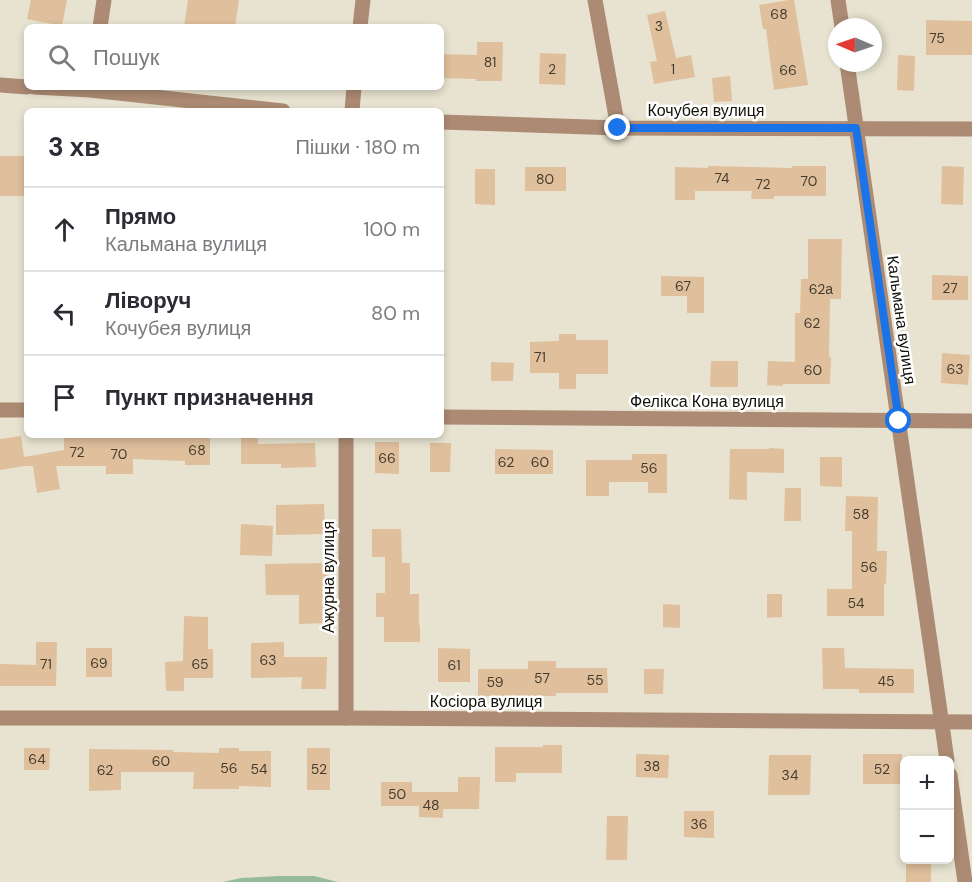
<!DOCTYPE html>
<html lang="uk">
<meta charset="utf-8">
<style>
body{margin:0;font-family:"DM Sans",sans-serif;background:#f2f2f3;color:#2b2b33}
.controls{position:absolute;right:18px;bottom:18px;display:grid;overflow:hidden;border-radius:9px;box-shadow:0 3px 9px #0003}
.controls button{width:54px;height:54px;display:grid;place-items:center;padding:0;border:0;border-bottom:2px solid #e1e1e2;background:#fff;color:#2b2b33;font:30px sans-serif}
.compass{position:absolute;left:828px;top:18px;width:54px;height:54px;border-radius:50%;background:#fff;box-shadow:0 3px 9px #0003;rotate:272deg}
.stop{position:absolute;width:18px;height:18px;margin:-14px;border:4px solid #1a73e8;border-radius:50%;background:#fff}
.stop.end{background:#1a73e8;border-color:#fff;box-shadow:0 2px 6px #0008}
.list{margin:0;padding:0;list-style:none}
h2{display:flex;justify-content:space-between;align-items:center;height:78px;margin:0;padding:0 24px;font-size:26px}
h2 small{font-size:20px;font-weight:400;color:#7c7c81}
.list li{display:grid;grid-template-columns:39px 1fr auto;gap:18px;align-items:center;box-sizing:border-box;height:84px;padding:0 24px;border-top:2px solid #e1e1e2}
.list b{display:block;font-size:22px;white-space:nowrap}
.list p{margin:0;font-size:20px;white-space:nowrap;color:#7c7c81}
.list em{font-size:20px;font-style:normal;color:#7c7c81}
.icon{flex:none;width:33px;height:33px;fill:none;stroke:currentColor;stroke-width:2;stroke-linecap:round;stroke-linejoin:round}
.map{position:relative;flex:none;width:972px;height:882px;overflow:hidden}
.search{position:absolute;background:#fff;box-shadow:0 3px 9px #0003;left:24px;top:24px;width:420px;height:66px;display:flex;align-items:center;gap:15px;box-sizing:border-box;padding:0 21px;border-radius:9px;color:#7c7c81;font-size:22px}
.panel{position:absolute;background:#fff;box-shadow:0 3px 9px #0003;left:24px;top:108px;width:420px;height:330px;border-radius:9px}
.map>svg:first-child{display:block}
</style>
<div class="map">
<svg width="972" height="882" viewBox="0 0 972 882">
<rect width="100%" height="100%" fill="#e7e3d0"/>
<polygon fill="#97ba9a" points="280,876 314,876 338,882 223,882 241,878"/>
<g fill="#dfbf9c">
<polygon points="31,0 67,0 62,26 27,19"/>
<polygon points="188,0 239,0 235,27 184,27"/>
<polygon points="789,0 794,0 808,85 774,90 766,29 763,29 759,5"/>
<polygon points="665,11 676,58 691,55 695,77 654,84 650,62 657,61 647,15"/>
<polygon points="926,20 972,21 972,55 926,55"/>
<polygon points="477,42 503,42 502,81 476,81 476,79 441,78 441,54 477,55"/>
<polygon points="540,53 566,54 565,85 539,84"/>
<polygon points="898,55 915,56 914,91 897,90"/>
<polygon points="730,76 732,101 714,102 712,78"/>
<rect x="0" y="156" width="27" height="40"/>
<polygon points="708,166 792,168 792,166 826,166 826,196 774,196 774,199 751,199 752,191 695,191 695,200 675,200 675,167 708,168"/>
<polygon points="942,166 964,167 963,205 941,204"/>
<rect x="525" y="167" width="41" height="24"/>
<polygon points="475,169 495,169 495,205 475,204"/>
<polygon points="808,239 842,239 841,299 830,299 829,357 831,357 830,384 783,384 783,386 767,385 768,361 795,362 795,313 800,313 801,279 808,279"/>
<polygon points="932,275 968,276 968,300 932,300"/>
<polygon points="661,276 704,277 704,313 687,313 687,296 661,296"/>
<polygon points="559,334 576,334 576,340 608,340 608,374 576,374 576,389 559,389 559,373 530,373 530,342 559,341"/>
<polygon points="942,353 970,355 968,385 941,383"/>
<polygon points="711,361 738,361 738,387 710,387"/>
<polygon points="491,362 514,363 513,381 491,381"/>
<polygon points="106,435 210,436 210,465 185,465 185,461 133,459 133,474 106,474 106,466 56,466 60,489 37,493 33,466 25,466 0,470 0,439 21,436 24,457 64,450 64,437 106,437"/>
<polygon points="241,436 258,436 258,444 315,443 316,467 281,468 281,464 241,464"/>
<polygon points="375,442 399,442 399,474 375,473"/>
<polygon points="430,443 451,443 450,472 430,472"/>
<polygon points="769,448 784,449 784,473 747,472 747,500 729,499 730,449 769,449"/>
<polygon points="495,449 553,450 553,474 495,474"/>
<polygon points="632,454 667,454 667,493 648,493 648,482 609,482 609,496 586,496 586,460 632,460"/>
<polygon points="820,457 842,457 842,487 820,486"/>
<polygon points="785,488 801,488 801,521 784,521"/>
<polygon points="846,496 878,497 877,551 887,551 886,584 884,584 884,616 827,616 827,589 852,589 852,531 845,531"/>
<polygon points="324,504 325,534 276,535 276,505"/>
<polygon points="241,524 273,526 272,556 240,555"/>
<polygon points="372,529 401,529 402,563 410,563 410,594 419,594 419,625 420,625 420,642 384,642 384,617 376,617 376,593 385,593 385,557 372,557"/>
<polygon points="327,563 329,623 299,624 299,595 266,595 265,564"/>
<polygon points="767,594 782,594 782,617 767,618"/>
<polygon points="663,604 680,605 680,628 663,627"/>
<polygon points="184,616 208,617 208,649 213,649 213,678 184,678 184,691 166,691 165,662 183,661"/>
<polygon points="36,642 57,642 56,686 0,686 0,664 36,665"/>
<polygon points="284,642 284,657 327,657 326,689 301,689 302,677 251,678 251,643"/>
<rect x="86" y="648" width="26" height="29"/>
<polygon points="438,648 470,649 470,682 438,682"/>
<polygon points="822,648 844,648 845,668 914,669 914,693 859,693 859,689 823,689"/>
<polygon points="528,661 556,661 556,668 607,668 608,693 556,693 556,696 478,696 478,669 528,669"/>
<polygon points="644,669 664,669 663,694 644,694"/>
<polygon points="543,745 562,745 562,773 516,773 516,782 495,782 495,747 543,747"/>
<polygon points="24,748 50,748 49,770 24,770"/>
<polygon points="219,748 239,748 239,751 271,751 271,787 239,786 239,789 193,789 194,772 121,772 121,790 89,791 89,749 173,750 173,752 219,753"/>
<rect x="307" y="748" width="23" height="42"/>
<polygon points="636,754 669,755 668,778 636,777"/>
<polygon points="863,754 902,754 901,784 863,784"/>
<polygon points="769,755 811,755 810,795 768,795"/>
<polygon points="458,777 480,777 479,809 443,809 443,818 419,817 419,806 381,806 381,782 412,782 412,792 458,792"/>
<polygon points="684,811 714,811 714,838 684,837"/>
<polygon points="607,816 628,816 627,860 606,860"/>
<rect x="906" y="860" width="25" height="22"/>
</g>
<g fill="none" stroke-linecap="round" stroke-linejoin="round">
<g stroke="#ac8a73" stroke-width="15">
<polyline points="595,0 618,128"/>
<polyline points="838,0 842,27"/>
<polyline points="100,27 104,0"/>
<polyline points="360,27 363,0"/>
<polyline points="847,63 947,760"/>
<polyline points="0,85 27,87"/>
<polyline points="34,87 90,90 283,111"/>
<polyline points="352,111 354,87"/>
<polyline points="441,122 618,128 972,129"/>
<polyline points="0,410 27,410"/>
<polyline points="441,417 972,421"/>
<polyline points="0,718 346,718 972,722"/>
<polyline points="346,718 346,435"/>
<polyline points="950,775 965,882"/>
</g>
</g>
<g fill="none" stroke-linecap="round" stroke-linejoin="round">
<polyline stroke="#1a73e8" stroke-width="8" points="618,128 856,128 899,421"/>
</g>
<g text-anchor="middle" stroke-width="5" stroke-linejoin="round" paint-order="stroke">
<g font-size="14" fill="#453c2e">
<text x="779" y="19">68</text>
<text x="659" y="31">3</text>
<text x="937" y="43">75</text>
<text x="490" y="67">81</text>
<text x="552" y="74">2</text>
<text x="673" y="74">1</text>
<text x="788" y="75">66</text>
<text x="722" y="183">74</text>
<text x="545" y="184">80</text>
<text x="809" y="186">70</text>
<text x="763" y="189">72</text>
<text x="683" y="291">67</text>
<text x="950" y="293">27</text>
<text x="821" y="294">62а</text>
<text x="812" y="328">62</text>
<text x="540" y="362">71</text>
<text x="955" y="374">63</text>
<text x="813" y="375">60</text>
<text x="197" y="455">68</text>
<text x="77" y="457">72</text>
<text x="119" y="459">70</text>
<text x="387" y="463">66</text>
<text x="506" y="467">62</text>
<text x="540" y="467">60</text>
<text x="649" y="473">56</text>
<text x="861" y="519">58</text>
<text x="869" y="572">56</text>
<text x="856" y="608">54</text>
<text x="268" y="665">63</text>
<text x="99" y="668">69</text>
<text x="46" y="669">71</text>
<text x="200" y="669">65</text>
<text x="454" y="670">61</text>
<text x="542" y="683">57</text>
<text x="595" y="685">55</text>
<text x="886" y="686">45</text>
<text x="495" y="687">59</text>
<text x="37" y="764">64</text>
<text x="161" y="766">60</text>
<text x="652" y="771">38</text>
<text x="229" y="773">56</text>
<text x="259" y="774">54</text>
<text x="319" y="774">52</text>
<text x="882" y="774">52</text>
<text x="105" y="775">62</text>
<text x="790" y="780">34</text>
<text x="397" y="799">50</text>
<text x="431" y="810">48</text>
<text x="699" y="829">36</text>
</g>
<g font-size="16" fill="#12110a" stroke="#fff">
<text x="706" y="116">Кочубея вулиця</text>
<text transform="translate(902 320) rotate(82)" y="6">Кальмана вулиця</text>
<text x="707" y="407">Фелікса Кона вулиця</text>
<text transform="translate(328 577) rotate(-90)" y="6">Ажурна вулиця</text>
<text x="486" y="707">Косіора вулиця</text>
</g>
</g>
</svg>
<div class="controls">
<button>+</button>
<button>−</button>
</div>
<svg class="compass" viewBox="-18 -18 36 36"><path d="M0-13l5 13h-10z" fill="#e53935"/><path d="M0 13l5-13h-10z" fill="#7c7c81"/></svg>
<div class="stop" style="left:899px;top:421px"></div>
<div class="stop end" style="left:618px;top:128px"></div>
<div class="search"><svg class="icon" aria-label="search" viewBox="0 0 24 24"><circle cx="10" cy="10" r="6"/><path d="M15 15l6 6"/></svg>Пошук</div>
<section class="panel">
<h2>3 хв<small>Пішки · 180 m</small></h2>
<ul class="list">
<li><svg class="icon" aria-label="ahead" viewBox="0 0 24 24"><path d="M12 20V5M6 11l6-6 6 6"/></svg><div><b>Прямо</b><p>Кальмана вулиця</p></div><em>100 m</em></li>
<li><svg class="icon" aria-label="left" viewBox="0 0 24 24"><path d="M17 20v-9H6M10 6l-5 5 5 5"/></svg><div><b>Ліворуч</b><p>Кочубея вулиця</p></div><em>80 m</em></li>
<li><svg class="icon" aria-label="arrive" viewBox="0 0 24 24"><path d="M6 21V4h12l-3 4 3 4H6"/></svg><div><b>Пункт призначення</b></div></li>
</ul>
</section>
</div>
